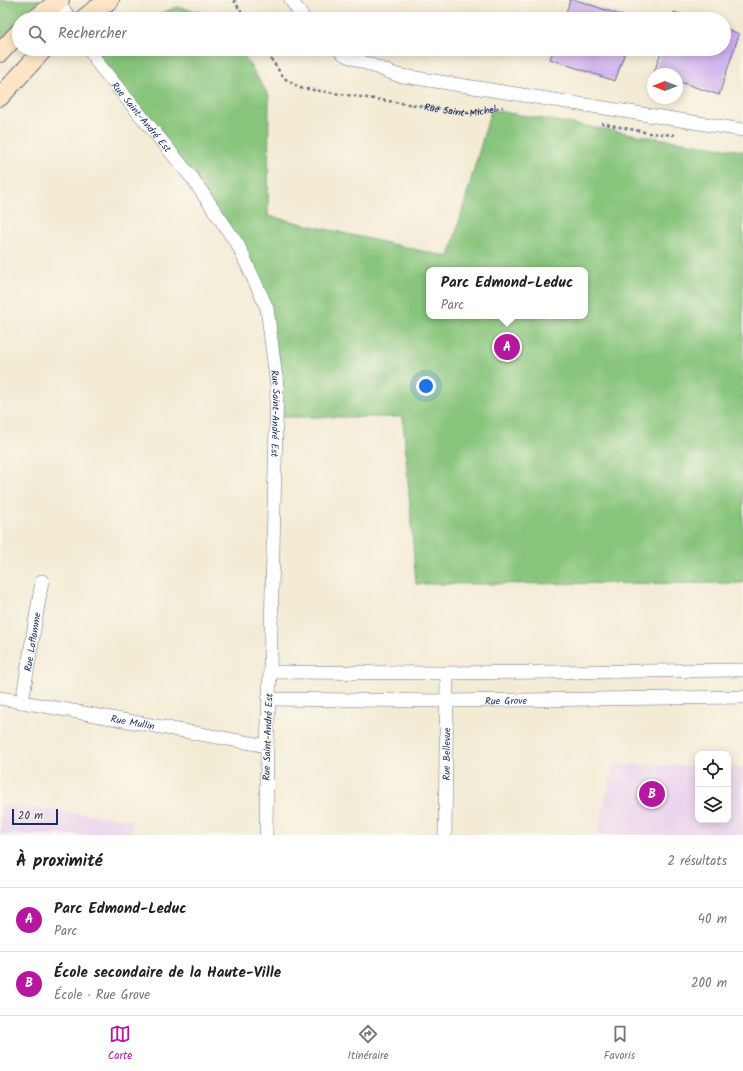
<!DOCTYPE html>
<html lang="fr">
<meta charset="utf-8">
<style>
body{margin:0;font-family:Kalam,sans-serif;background:#f2f2f2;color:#222}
.controls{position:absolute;right:12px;bottom:12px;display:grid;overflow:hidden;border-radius:8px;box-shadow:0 2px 10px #0003}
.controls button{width:36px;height:36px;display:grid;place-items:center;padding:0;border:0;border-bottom:1px solid #e0e0e0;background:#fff;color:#222;font:20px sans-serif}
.compass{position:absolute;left:647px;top:68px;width:36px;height:36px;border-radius:50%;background:#fff;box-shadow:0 2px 10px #0003;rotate:270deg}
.scale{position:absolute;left:12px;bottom:10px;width:46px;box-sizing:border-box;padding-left:4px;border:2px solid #1b2f5e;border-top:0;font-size:11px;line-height:14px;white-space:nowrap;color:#1b2f5e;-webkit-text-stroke:3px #fbf7ec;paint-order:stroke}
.you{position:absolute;left:426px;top:386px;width:14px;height:14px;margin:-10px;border:3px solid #fff;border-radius:50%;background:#1a73e8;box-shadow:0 0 0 6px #1a73e833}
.badge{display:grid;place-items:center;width:26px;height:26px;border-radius:50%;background:#b5179e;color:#fff;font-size:13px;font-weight:700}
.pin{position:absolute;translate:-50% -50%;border:2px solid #fff;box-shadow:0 1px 4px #0006}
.popup{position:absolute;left:426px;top:267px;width:162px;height:52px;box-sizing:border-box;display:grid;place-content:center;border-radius:8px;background:#fff;filter:drop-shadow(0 1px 3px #0005);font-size:13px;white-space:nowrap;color:#767676}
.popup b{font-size:15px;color:#222}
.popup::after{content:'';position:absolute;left:50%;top:100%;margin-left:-8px;border:8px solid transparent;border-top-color:#fff}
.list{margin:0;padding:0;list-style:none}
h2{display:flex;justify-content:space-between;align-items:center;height:52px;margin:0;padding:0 16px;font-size:17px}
h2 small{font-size:13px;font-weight:400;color:#767676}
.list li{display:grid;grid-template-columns:26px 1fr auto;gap:12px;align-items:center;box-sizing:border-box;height:64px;padding:0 16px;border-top:1px solid #e0e0e0}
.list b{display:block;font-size:15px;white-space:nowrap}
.list p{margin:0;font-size:13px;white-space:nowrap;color:#767676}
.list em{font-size:13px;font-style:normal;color:#767676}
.icon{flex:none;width:22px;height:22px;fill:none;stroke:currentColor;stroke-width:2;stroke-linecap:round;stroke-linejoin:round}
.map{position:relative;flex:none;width:743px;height:835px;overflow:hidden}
.search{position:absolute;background:#fff;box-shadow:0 2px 10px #0003;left:12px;right:12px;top:12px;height:44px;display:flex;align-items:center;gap:10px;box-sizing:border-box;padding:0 14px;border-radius:22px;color:#767676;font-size:15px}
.sheet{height:180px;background:#fff}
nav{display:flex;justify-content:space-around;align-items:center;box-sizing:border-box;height:56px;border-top:1px solid #e0e0e0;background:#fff;font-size:11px;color:#767676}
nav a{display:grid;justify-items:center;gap:2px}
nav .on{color:#b5179e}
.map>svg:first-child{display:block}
</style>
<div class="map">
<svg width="743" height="835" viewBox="0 0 743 835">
<rect width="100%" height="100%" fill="#fbf7ec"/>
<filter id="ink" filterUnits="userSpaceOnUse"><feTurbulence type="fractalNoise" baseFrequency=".025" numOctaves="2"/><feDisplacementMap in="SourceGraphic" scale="8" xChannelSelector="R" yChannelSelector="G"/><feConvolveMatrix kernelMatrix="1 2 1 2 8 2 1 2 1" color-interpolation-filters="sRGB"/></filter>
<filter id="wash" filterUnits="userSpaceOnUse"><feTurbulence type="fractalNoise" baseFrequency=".012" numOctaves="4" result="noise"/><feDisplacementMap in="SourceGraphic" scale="16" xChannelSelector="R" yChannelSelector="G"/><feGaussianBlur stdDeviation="0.9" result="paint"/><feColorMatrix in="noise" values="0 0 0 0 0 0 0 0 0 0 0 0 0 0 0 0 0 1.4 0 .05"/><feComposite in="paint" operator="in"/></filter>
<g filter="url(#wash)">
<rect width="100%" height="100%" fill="#f3ebd4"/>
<g fill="#e9d2ed">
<polygon points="614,764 698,766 698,820 728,820 728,767 743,768 743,835 597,835"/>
<polygon points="0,804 133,820 130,835 0,835"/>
</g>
<g fill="#88c57c" stroke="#527a6d" fill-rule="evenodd">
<polygon points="0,0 47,0 25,19 19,19 19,24 0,41"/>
<polygon points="177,7 219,16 221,19 146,19"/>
<path d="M89,49H240L269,96L268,216L449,257L491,110L650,137L743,151V583L416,584L403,417H276L267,308L238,245ZM429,270H585V316H429Z"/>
</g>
<g id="blocks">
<g fill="#cdaef0">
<polygon points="570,0 576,0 632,19 564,19"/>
<polygon points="674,12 695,19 672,19"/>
<polygon points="724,28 739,34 719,95 677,81 677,74 654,73 662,49 724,49"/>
<polygon points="554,49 626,49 615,81 550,59"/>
</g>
</g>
</g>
<g filter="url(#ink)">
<use href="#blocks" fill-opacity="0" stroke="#677187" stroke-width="1"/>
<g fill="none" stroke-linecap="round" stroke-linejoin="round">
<defs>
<g id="street">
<polyline points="291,0 304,19"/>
<polyline points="58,1 70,19"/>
<path id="s2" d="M89,49L100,66L193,179L238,245L267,308L277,386L270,672L267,746L266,835"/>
<polyline points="338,49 345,55 397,75 743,130"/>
<polyline points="270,672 447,673 743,670"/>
<path id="s3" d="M0,698L267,746"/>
<path id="s4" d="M268,699L447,701L743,697"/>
<path id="s5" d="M22,702L42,581"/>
<path id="s6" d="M445,835L447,673"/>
</g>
<g id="secondary">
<polyline points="35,19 60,0"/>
<polyline points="83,19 96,9 110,0"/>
<polyline points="0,53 19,32"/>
<polyline points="0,97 44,49"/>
</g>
</defs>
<use href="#street" stroke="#677187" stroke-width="14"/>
<use href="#secondary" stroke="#677187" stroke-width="20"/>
<g stroke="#677187" stroke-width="2.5" stroke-dasharray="3 3" stroke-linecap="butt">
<polyline points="234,0 245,19"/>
<path id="s1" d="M264,49L284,78L300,88L469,113L503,107"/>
<polyline points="601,123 649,133 677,135"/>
</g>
<use href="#street" stroke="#fff" stroke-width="13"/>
<use href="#secondary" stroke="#fde5c5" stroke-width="18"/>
</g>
</g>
<g text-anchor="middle" stroke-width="3" stroke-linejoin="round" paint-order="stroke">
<g font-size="10" fill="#1b2f5e" stroke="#fbf7ec">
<text dy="4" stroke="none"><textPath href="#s1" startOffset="216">Rue Saint-Michel</textPath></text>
<text dy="4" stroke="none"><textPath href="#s2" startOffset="86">Rue Saint-André Est</textPath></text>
<text dy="4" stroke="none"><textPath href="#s2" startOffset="422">Rue Saint-André Est</textPath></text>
<text dy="4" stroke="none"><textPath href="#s5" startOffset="61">Rue Laflamme</textPath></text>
<text dy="4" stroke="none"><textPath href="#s4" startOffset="238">Rue Grove</textPath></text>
<text dy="4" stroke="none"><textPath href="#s3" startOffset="135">Rue Mullin</textPath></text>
<text transform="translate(267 737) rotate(-88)" y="4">Rue Saint-André Est</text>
<text dy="4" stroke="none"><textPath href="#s6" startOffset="81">Rue Bellevue</textPath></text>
</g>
</g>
</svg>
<div class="controls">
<button><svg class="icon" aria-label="locate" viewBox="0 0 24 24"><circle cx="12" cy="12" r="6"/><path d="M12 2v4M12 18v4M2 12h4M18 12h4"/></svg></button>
<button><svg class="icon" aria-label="layers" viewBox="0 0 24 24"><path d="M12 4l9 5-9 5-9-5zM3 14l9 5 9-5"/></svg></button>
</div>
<svg class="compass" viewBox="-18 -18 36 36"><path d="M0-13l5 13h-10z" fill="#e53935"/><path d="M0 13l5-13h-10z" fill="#767676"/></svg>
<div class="scale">20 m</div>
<div class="you"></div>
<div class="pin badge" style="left:507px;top:347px">A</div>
<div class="popup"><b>Parc Edmond-Leduc</b>Parc</div>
<div class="pin badge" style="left:652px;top:794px">B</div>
<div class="search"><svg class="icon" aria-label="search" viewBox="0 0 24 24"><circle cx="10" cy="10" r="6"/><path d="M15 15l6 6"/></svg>Rechercher</div>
</div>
<section class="sheet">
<h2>À proximité<small>2 résultats</small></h2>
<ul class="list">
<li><span class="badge">A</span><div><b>Parc Edmond-Leduc</b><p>Parc</p></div><em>40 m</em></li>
<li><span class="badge">B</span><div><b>École secondaire de la Haute-Ville</b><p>École · Rue Grove</p></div><em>200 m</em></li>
</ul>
</section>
<nav>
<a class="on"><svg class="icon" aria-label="map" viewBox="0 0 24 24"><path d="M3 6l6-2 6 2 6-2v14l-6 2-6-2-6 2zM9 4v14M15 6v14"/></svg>Carte</a>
<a><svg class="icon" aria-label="directions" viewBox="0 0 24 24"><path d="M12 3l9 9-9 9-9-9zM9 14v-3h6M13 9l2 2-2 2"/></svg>Itinéraire</a>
<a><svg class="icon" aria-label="saved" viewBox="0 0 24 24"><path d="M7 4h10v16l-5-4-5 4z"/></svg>Favoris</a>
</nav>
